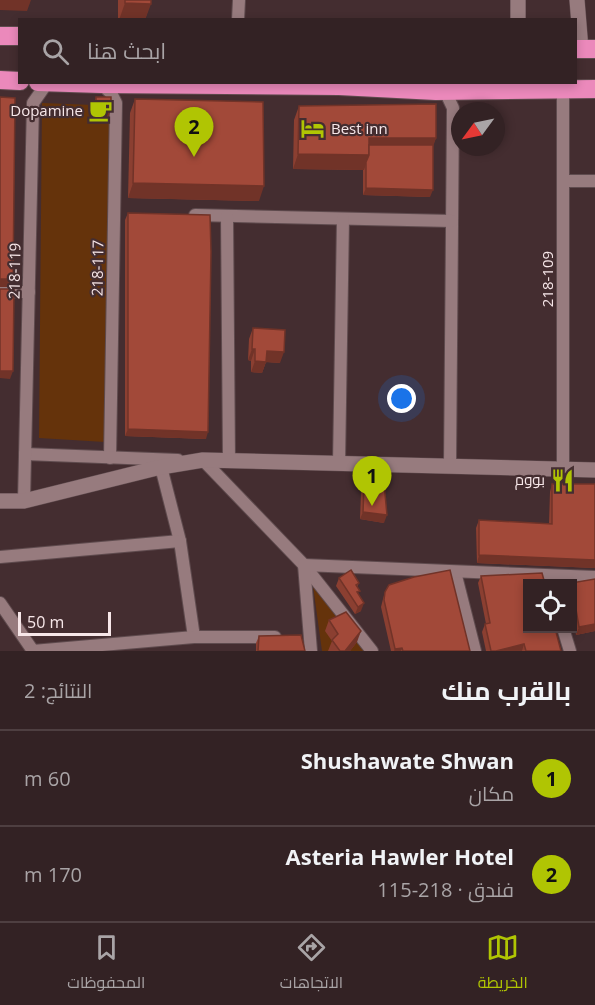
<!DOCTYPE html>
<html lang="ar">
<meta charset="utf-8">
<style>
body{margin:0;font-family:"Open Sans",Cairo,sans-serif;background:#3b2a2c;color:#f1f3f6;direction:rtl}
.controls{position:absolute;right:18px;bottom:18px;display:grid;overflow:hidden;border-radius:0px;box-shadow:0 3px 9px #0003}
.controls button{width:54px;height:54px;display:grid;place-items:center;padding:0;border:0;border-bottom:2px solid #4e3f41;background:#332224;color:#f1f3f6;font:30px sans-serif}
.compass{position:absolute;left:451px;top:102px;width:54px;height:54px;border-radius:50%;background:#332224;box-shadow:0 3px 9px #0003;rotate:237deg}
.scale{position:absolute;left:18px;bottom:15px;width:93px;box-sizing:border-box;padding-left:6px;border:3px solid #f7e7e9;border-top:0;font-size:16px;line-height:21px;white-space:nowrap;color:#f7e7e9;-webkit-text-stroke:4px #442d30;paint-order:stroke}
.you{position:absolute;left:402px;top:399px;width:21px;height:21px;margin:-15px;border:4px solid #fff;border-radius:50%;background:#1a73e8;box-shadow:0 0 0 9px #1a73e833}
.badge{display:grid;place-items:center;width:39px;height:39px;border-radius:50%;background:#b0c503;color:#111;font-size:20px;font-weight:700}
.pin{position:absolute;translate:-50% -50px;filter:drop-shadow(0 2px 3px #0008)}
.pin::after{content:'';position:absolute;top:32px;width:21px;height:18px;background:inherit;clip-path:polygon(0 0,100% 0,50% 100%)}
.list{margin:0;padding:0;list-style:none}
h2{display:flex;justify-content:space-between;align-items:center;height:78px;margin:0;padding:0 24px;font-size:26px}
h2 small{font-size:20px;font-weight:400;color:#a9a4a6}
.list li{display:grid;grid-template-columns:39px 1fr auto;gap:18px;align-items:center;box-sizing:border-box;height:96px;padding:0 24px;border-top:2px solid #4e3f41}
.list b{display:block;font-size:22px;white-space:nowrap}
.list p{margin:0;font-size:20px;white-space:nowrap;color:#a9a4a6}
.list em{font-size:20px;font-style:normal;color:#a9a4a6}
.icon{flex:none;width:33px;height:33px;fill:none;stroke:currentColor;stroke-width:2;stroke-linecap:round;stroke-linejoin:round}
.map{position:relative;flex:none;width:595px;height:651px;overflow:hidden;direction:ltr}
.search{position:absolute;background:#332224;box-shadow:0 3px 9px #0003;left:18px;right:18px;top:18px;height:66px;display:flex;align-items:center;gap:15px;box-sizing:border-box;padding:0 21px;border-radius:0px;color:#a9a4a6;font-size:22px}
.sheet{height:270px;background:#332224}
nav{display:flex;justify-content:space-around;align-items:center;box-sizing:border-box;height:84px;border-top:2px solid #4e3f41;background:#332224;font-size:16px;color:#a9a4a6}
nav a{display:grid;justify-items:center;gap:3px}
nav .on{color:#b0c503}
.map>svg:first-child{display:block}
</style>
<div class="map">
<svg width="595" height="651" viewBox="0 0 595 651">
<rect width="100%" height="100%" fill="#442d30"/>
<g fill="#65330b">
<polygon points="42,103 93,105 93,117 116,117 105,442 39,438"/>
<polygon points="313,586 365,651 322,651"/>
</g>
<g fill="none" stroke-linecap="round" stroke-linejoin="round">
<defs>
<g id="street">
<polyline points="238,20 239,0"/>
<polyline points="101,84 111,93 116,103 110,458"/>
<polyline points="445,91 453,108 450,466"/>
<polyline points="563,181 595,181"/>
<polyline points="195,215 452,221"/>
<polyline points="227,216 229,461"/>
<polyline points="0,292 29,292"/>
<polyline points="25,454 178,460"/>
<polyline points="199,460 203,460 304,565 372,651"/>
<polyline points="339,464 343,219"/>
<polyline points="161,467 180,541 194,637"/>
<polyline points="563,469 563,89"/>
<polyline points="24,501 33,103 47,83"/>
<polyline points="0,557 180,541"/>
<polyline points="455,572 475,651"/>
<polyline points="0,603 33,651"/>
<polyline points="563,628 570,651"/>
<polyline points="33,651 194,637 275,637"/>
<polyline points="311,651 304,565 595,577"/>
</g>
<g id="secondary">
<polyline points="518,0 518,20"/>
<polyline points="577,0 581,49"/>
<polyline points="0,501 24,501 161,467 203,460 595,470"/>
</g>
<g id="highway">
<polyline points="0,36 20,36"/>
<polyline points="576,49 595,49"/>
<polyline points="0,80 20,81"/>
<polyline points="38,82 101,84 339,86 436,91 595,89"/>
</g>
</defs>
<use href="#street" stroke="#5f4b4e" stroke-width="14"/>
<use href="#secondary" stroke="#5f4b4e" stroke-width="16"/>
<use href="#highway" stroke="#5f4b4e" stroke-width="20"/>
<use href="#street" stroke="#977b7e" stroke-width="12"/>
<use href="#secondary" stroke="#977b7e" stroke-width="15"/>
<use href="#highway" stroke="#eb89bb" stroke-width="18"/>
</g>
<g fill="#8b3f31">
<polygon points="118,0 151,0 145,20 118,20"/>
<polygon points="96,97 111,110 108,117 93,117 93,105"/>
<polygon points="135,99 259,201 128,198 130,113"/>
<polygon points="299,106 436,138 433,145 430,197 363,195 363,170 293,169 294,120"/>
<polygon points="128,213 206,439 125,436 125,220"/>
<polygon points="253,328 280,363 266,362 262,373 251,372 251,361 248,360 249,339"/>
<polygon points="552,484 595,568 477,563 476,528 479,520 549,524 550,492"/>
<polygon points="364,485 384,523 360,519 361,493"/>
<polygon points="481,576 561,651 486,651 482,632 485,624 486,624 478,583"/>
<polygon points="339,578 359,583 357,587 361,611 355,614 336,586"/>
<polygon points="573,584 595,631 576,635 573,614"/>
<polygon points="385,592 470,651 391,651 381,607 383,599"/>
<polygon points="329,620 357,642 350,651 328,651 332,641 325,631"/>
<polygon points="259,636 305,651 256,651 256,643"/>
</g>
<g fill="#713328">
<polygon points="0,0 31,0 27,11 0,10"/>
<polygon points="125,3 151,4 145,20 119,20"/>
<polygon points="96,110 111,110 108,117 93,117"/>
<polygon points="369,138 436,138 431,153 366,152"/>
<polygon points="298,154 369,155 364,170 293,169"/>
<polygon points="133,183 264,186 259,201 128,198"/>
<polygon points="366,188 433,190 430,197 363,195"/>
<polygon points="0,279 13,279 11,287 0,287"/>
<polygon points="252,349 255,349 251,361 248,360"/>
<polygon points="267,351 284,352 280,363 266,362 262,373 251,372 255,361"/>
<polygon points="0,371 13,371 10,379 0,378"/>
<polygon points="128,429 208,432 206,439 125,436"/>
<polygon points="363,512 387,515 384,523 360,519"/>
<polygon points="479,555 595,560 595,568 477,563"/>
<polygon points="364,603 361,611 355,614 358,607"/>
<polygon points="595,624 595,631 576,635 579,627"/>
<polygon points="361,631 357,642 350,651 345,651"/>
<polygon points="524,644 522,651 496,651"/>
<polygon points="402,648 401,651 394,651 395,649"/>
</g>
<g fill="#a24939" stroke="#713328" stroke-width="1.5">
<polygon points="125,0 151,0 151,4 125,3"/>
<polygon points="0,97 15,98 13,279 0,279"/>
<rect x="96" y="97" width="15" height="13"/>
<polygon points="135,99 263,102 264,186 133,183"/>
<polygon points="436,104 436,138 369,138 369,155 298,154 299,106"/>
<polygon points="369,145 433,145 433,190 366,188 366,162 369,155"/>
<polygon points="128,213 210,215 211,252 208,432 128,429"/>
<polygon points="0,289 14,289 13,371 0,371"/>
<polygon points="253,328 285,330 284,352 267,351 266,362 255,361 255,349 252,349"/>
<polygon points="384,483 387,515 363,512 364,485"/>
<polygon points="552,484 595,484 595,560 479,555 479,520 552,524"/>
<polygon points="351,570 359,583 356,585 360,591 357,592 364,603 358,607 339,578"/>
<polygon points="450,570 470,651 403,651 402,648 395,649 384,600 385,592 389,585 414,577"/>
<polygon points="542,573 545,584 528,584 528,628 555,628 561,651 526,651 524,644 496,651 491,651 485,624 490,623 481,576"/>
<polygon points="595,579 595,624 579,627 573,592 573,584 571,583"/>
<polygon points="346,612 361,631 345,651 340,651 332,640 338,634 329,620"/>
<polygon points="301,635 305,651 258,651 259,636"/>
</g>
<defs>
<symbol id="cafe-bare" viewBox="-9 -9 18 18"><path d="M-5.5-4.5H6V0H3Q3 3.5 0 3.5H-2.5Q-5.5 3.5-5.5 0ZM3-3.2v2h1.7v-2ZM-6 4.5H4V6H-6Z" fill="#b0c503" stroke="#442d30" stroke-width="2.5" paint-order="stroke"/></symbol>
<symbol id="hotel-bare" viewBox="-9 -9 18 18"><path d="M-6-4.5h1.5V1H6V5H4.5V3h-9V5H-6ZM-4 0a1.8 1.8 0 1 1 3.6 0ZM.5 0V-2.5h3Q6-2.5 6 0Z" fill="#b0c503" stroke="#442d30" stroke-width="2.5" paint-order="stroke"/></symbol>
<symbol id="restaurant-bare" viewBox="-9 -9 18 18"><path d="M-5-6h1v4h1v-4h1v4h1v-4h1v5L-1.5 .5V6h-2V.5L-5-1ZM5-6V6H3V1.5H1.5Q1.5-4 5-6Z" fill="#b0c503" stroke="#442d30" stroke-width="2.5" paint-order="stroke"/></symbol>
</defs>
<g fill-rule="evenodd">
<use href="#cafe-bare" x="84" y="94" width="33" height="33"/>
<use href="#hotel-bare" x="296" y="112" width="33" height="33"/>
<use href="#restaurant-bare" x="546" y="464" width="33" height="33"/>
</g>
<g text-anchor="middle" stroke-width="4.5" stroke-linejoin="round" paint-order="stroke">
<g font-size="15" fill="#f7e7e9" stroke="#442d30" text-anchor="end">
<text x="83" y="116">Dopamine</text>
<text x="331" y="134" text-anchor="start">Best inn</text>
<text x="545" y="485">بووم</text>
</g>
<g font-size="15" fill="#f7e7e9" stroke="#442d30">
<text transform="translate(98 268) rotate(-89)" y="5">218-117</text>
<text transform="translate(15 271) rotate(-89)" y="5">218-119</text>
<text transform="translate(548 279) rotate(-90)" y="5">218-109</text>
</g>
</g>
</svg>
<div class="controls">
<button><svg class="icon" aria-label="locate" viewBox="0 0 24 24"><circle cx="12" cy="12" r="6"/><path d="M12 2v4M12 18v4M2 12h4M18 12h4"/></svg></button>
</div>
<svg class="compass" viewBox="-18 -18 36 36"><path d="M0-13l5 13h-10z" fill="#e53935"/><path d="M0 13l5-13h-10z" fill="#a9a4a6"/></svg>
<div class="scale">50 m</div>
<div class="you"></div>
<div class="pin badge" style="left:372px;top:506px">1</div>
<div class="pin badge" style="left:194px;top:157px">2</div>
<div class="search"><svg class="icon" aria-label="search" viewBox="0 0 24 24"><circle cx="10" cy="10" r="6"/><path d="M15 15l6 6"/></svg>ابحث هنا</div>
</div>
<section class="sheet">
<h2>بالقرب منك<small>النتائج: 2</small></h2>
<ul class="list">
<li><span class="badge">1</span><div><b>Shushawate Shwan</b><p>مكان</p></div><em>60 m</em></li>
<li><span class="badge">2</span><div><b>Asteria Hawler Hotel</b><p>فندق · 218-115</p></div><em>170 m</em></li>
</ul>
</section>
<nav>
<a class="on"><svg class="icon" aria-label="map" viewBox="0 0 24 24"><path d="M3 6l6-2 6 2 6-2v14l-6 2-6-2-6 2zM9 4v14M15 6v14"/></svg>الخريطة</a>
<a><svg class="icon" aria-label="directions" viewBox="0 0 24 24"><path d="M12 3l9 9-9 9-9-9zM9 14v-3h6M13 9l2 2-2 2"/></svg>الاتجاهات</a>
<a><svg class="icon" aria-label="saved" viewBox="0 0 24 24"><path d="M7 4h10v16l-5-4-5 4z"/></svg>المحفوظات</a>
</nav>
